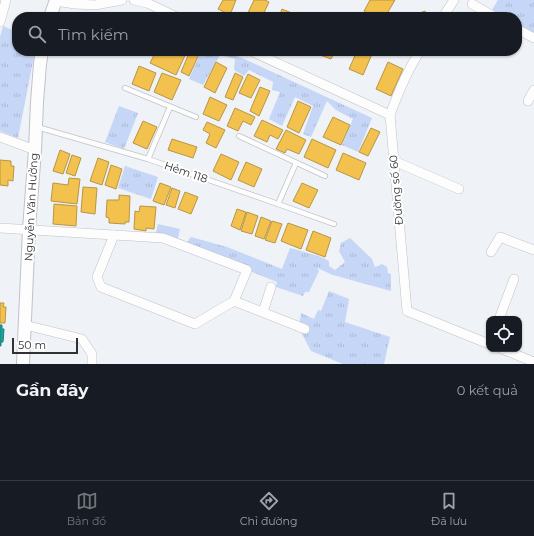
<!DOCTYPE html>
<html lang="vi">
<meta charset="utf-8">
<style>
body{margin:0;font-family:Montserrat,sans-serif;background:#242831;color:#f1f3f6}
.controls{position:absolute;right:12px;bottom:12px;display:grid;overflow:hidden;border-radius:8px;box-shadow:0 1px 3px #0004}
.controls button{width:36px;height:36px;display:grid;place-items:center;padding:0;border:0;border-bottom:1px solid #363941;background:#171b24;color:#f1f3f6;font:20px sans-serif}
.scale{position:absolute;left:12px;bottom:10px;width:66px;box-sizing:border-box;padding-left:4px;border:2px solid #2f3134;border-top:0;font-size:11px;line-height:14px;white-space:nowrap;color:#2f3134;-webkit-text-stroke:3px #fff;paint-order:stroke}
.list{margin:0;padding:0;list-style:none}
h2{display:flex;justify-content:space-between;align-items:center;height:52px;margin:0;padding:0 16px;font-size:17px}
h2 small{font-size:13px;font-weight:400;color:#9ea1a6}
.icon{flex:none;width:22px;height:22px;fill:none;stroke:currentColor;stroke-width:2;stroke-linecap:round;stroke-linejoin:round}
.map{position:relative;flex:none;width:534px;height:364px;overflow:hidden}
.search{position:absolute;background:#171b24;box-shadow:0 1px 3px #0004;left:12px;right:12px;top:12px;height:44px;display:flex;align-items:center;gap:10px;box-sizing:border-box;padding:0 14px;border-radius:16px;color:#9ea1a6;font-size:15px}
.sheet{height:116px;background:#171b24}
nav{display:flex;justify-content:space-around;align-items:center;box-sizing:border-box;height:56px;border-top:1px solid #363941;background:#171b24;font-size:11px;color:#9ea1a6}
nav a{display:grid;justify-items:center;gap:2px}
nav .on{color:#727578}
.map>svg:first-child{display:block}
</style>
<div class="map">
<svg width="534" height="364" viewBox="0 0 534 364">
<defs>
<pattern id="grass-tufts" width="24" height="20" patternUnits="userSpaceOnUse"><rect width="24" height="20" fill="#c5d6f6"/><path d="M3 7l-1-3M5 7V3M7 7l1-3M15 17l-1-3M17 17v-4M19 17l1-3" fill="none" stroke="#aab8d4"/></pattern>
</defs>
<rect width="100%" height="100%" fill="#eff2f6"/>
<g fill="url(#grass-tufts)">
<polygon points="498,0 534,0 534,33 517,24 517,17 505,17 492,10"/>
<polygon points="3,26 17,32 17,51 35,51 18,138 0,131 0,37"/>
<polygon points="201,51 227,51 372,118 358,152 342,145 353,119 336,110 327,101 311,137 303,134 313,106 295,97 282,126 269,119 280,92 272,90 273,82 249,70 244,76 234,70 235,59 220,55 203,85 189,79"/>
<polygon points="119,106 138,113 124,149 105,142"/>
<polygon points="125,166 158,177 151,199 118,188"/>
<polygon points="158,224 180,229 178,238 187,242 191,237 227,247 282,269 290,248 319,256 329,261 329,266 335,270 345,262 339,251 341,243 350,238 372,259 375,267 382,264 387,267 388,273 391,274 391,291 333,275 317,268 319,271 309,292 305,292 303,296 276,287 277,282 222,260 155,237"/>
<polygon points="329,291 349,299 345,322 390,337 384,364 343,364 311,351 299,328 301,313 314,319 318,310 321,311"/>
</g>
<g fill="#f2c14e" stroke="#b89646">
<polygon points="223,0 236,0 230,15 218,9"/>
<polygon points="254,0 265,0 269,2 262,17 246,17"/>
<polygon points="370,0 395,0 385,17 375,17 364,11"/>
<polygon points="282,9 294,14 293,17 279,17"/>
<polygon points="425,11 427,17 410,17"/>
<polygon points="156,51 187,51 176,75 150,63"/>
<polygon points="190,51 197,51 200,52 189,76 181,72"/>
<polygon points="322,51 335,51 331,59 320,55"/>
<polygon points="357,51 366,51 372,54 363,75 349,69"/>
<polygon points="216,62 227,68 215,93 204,87"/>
<polygon points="388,62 403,69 391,96 376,89"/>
<polygon points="139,66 156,73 149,91 132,84"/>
<polygon points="162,73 181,80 172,100 154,92"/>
<polygon points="235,73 243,77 233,100 225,97"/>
<polygon points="248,74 260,80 251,98 239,93"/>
<polygon points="260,87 270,91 259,116 250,111"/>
<polygon points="210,97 227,105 219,121 203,114"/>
<polygon points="298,101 311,107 299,133 287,127"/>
<polygon points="235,108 255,117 251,125 243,121 238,131 227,126"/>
<polygon points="333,117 350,125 341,145 323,137"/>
<polygon points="262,120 283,130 278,139 270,135 267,142 254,136"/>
<polygon points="143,121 157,127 147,149 133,143"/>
<polygon points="207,122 225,130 216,148 206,143 210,134 203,130"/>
<polygon points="371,128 380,132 368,156 359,152"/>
<polygon points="286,130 306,140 299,154 287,149 285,153 276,149"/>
<polygon points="172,139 197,147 193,158 168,150"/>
<polygon points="312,139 336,150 328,168 304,157"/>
<polygon points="60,150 70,154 63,174 53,171"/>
<polygon points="343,153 366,163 359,180 336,170"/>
<polygon points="221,154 239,162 231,180 213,171"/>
<polygon points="72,155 81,158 75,176 66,173"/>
<polygon points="98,158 109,162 102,185 90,181"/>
<polygon points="0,160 11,161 11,166 14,166 13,181 8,180 8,186 0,185"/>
<polygon points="246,162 262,169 254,187 238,180"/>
<polygon points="111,165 122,169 116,189 105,185"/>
<polygon points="69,178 80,179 77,204 51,201 53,183 68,185"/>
<polygon points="160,183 171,187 164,205 153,201"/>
<polygon points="302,183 318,190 309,208 293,201"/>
<polygon points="83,187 97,188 95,214 81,212"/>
<polygon points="172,188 180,191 175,208 166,205"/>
<polygon points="185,192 198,197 191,214 178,209"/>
<polygon points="119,195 130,196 129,222 125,222 125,224 109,223 109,218 106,217 107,200 119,200"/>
<polygon points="54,204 77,206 76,226 53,224"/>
<polygon points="140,206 156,207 154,229 146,228 146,231 134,229 135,211 139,212"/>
<polygon points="237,209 246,212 240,230 231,226"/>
<polygon points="247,212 258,216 252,234 241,231"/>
<polygon points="261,217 271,221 264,239 255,236"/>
<polygon points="272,221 282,224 275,243 265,240"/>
<polygon points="288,223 308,230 301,249 281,241"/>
<polygon points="313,231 331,238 325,257 306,250"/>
<polygon points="0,303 4,303 3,307 6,307 5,323 0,323"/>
</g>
<polygon fill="#17a398" stroke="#1e817a" points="0,325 2,325 2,329 4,329 3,342 1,342 1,346 0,346"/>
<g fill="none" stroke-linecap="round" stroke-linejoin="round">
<defs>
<g id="service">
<polyline points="125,88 196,117"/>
<polyline points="37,127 148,159 278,204 334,224"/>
<polyline points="239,136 325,176"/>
<polyline points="148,159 170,107"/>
<polyline points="278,204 296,163"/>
</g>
<g id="minor">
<polyline points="134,0 147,3 177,17"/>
<polyline points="56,1 75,4 95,5 122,0"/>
<polyline points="472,4 495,17"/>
<polyline points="443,17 454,0"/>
<polyline points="0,22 6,0"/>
<polyline points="517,29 534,38"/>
<polyline points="251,51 390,115"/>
<path d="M420,51C407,71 398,93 390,115L407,311L489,344"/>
<polyline points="528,101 534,90"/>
<polyline points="0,137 35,150"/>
<polyline points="394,161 459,189"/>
<polyline points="0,228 163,238 247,270 234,301"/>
<polyline points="114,235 97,277 101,287 195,324 234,301 305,329"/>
<polyline points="491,252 500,237 534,250"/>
<polyline points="263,312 271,287"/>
<polyline points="499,319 514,279"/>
<polyline points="25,325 82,339 92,354 92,364"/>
<polyline points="502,349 534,362"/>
</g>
<g id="secondary">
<polyline points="50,17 56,0"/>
<polyline points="23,364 29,229 35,150 37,102 40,64 42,51"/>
</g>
</defs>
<use href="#service" stroke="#c0c2c5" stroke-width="6"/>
<use href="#minor" stroke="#c0c2c5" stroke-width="10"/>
<use href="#secondary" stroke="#c0c2c5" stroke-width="14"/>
<use href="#service" stroke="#fdfdfe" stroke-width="4.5"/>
<use href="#minor" stroke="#fdfdfe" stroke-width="9"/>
<use href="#secondary" stroke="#fdfdfe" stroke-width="12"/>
</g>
<g text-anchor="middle" stroke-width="4" stroke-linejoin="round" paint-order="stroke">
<g font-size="11" fill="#2f3134" stroke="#fff">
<text transform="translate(186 172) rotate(19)" y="4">Hẻm 118</text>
<text transform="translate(396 190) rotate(-95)" y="4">Đường số 60</text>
<text transform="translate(31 207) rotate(-87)" y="4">Nguyễn Văn Hưởng</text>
</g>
</g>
</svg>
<div class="controls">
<button><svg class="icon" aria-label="locate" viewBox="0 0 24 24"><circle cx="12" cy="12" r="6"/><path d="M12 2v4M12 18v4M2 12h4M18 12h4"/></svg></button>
</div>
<div class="scale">50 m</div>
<div class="search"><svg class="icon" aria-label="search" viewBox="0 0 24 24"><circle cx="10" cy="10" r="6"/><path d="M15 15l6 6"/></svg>Tìm kiếm</div>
</div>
<section class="sheet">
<h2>Gần đây<small>0 kết quả</small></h2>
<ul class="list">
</ul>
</section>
<nav>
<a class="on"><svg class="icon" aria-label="map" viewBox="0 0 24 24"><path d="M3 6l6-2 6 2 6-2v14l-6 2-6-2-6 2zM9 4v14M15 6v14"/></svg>Bản đồ</a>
<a><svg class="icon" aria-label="directions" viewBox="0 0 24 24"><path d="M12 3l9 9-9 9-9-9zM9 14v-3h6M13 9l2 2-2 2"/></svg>Chỉ đường</a>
<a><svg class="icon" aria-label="saved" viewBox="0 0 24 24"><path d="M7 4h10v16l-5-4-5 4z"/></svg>Đã lưu</a>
</nav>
